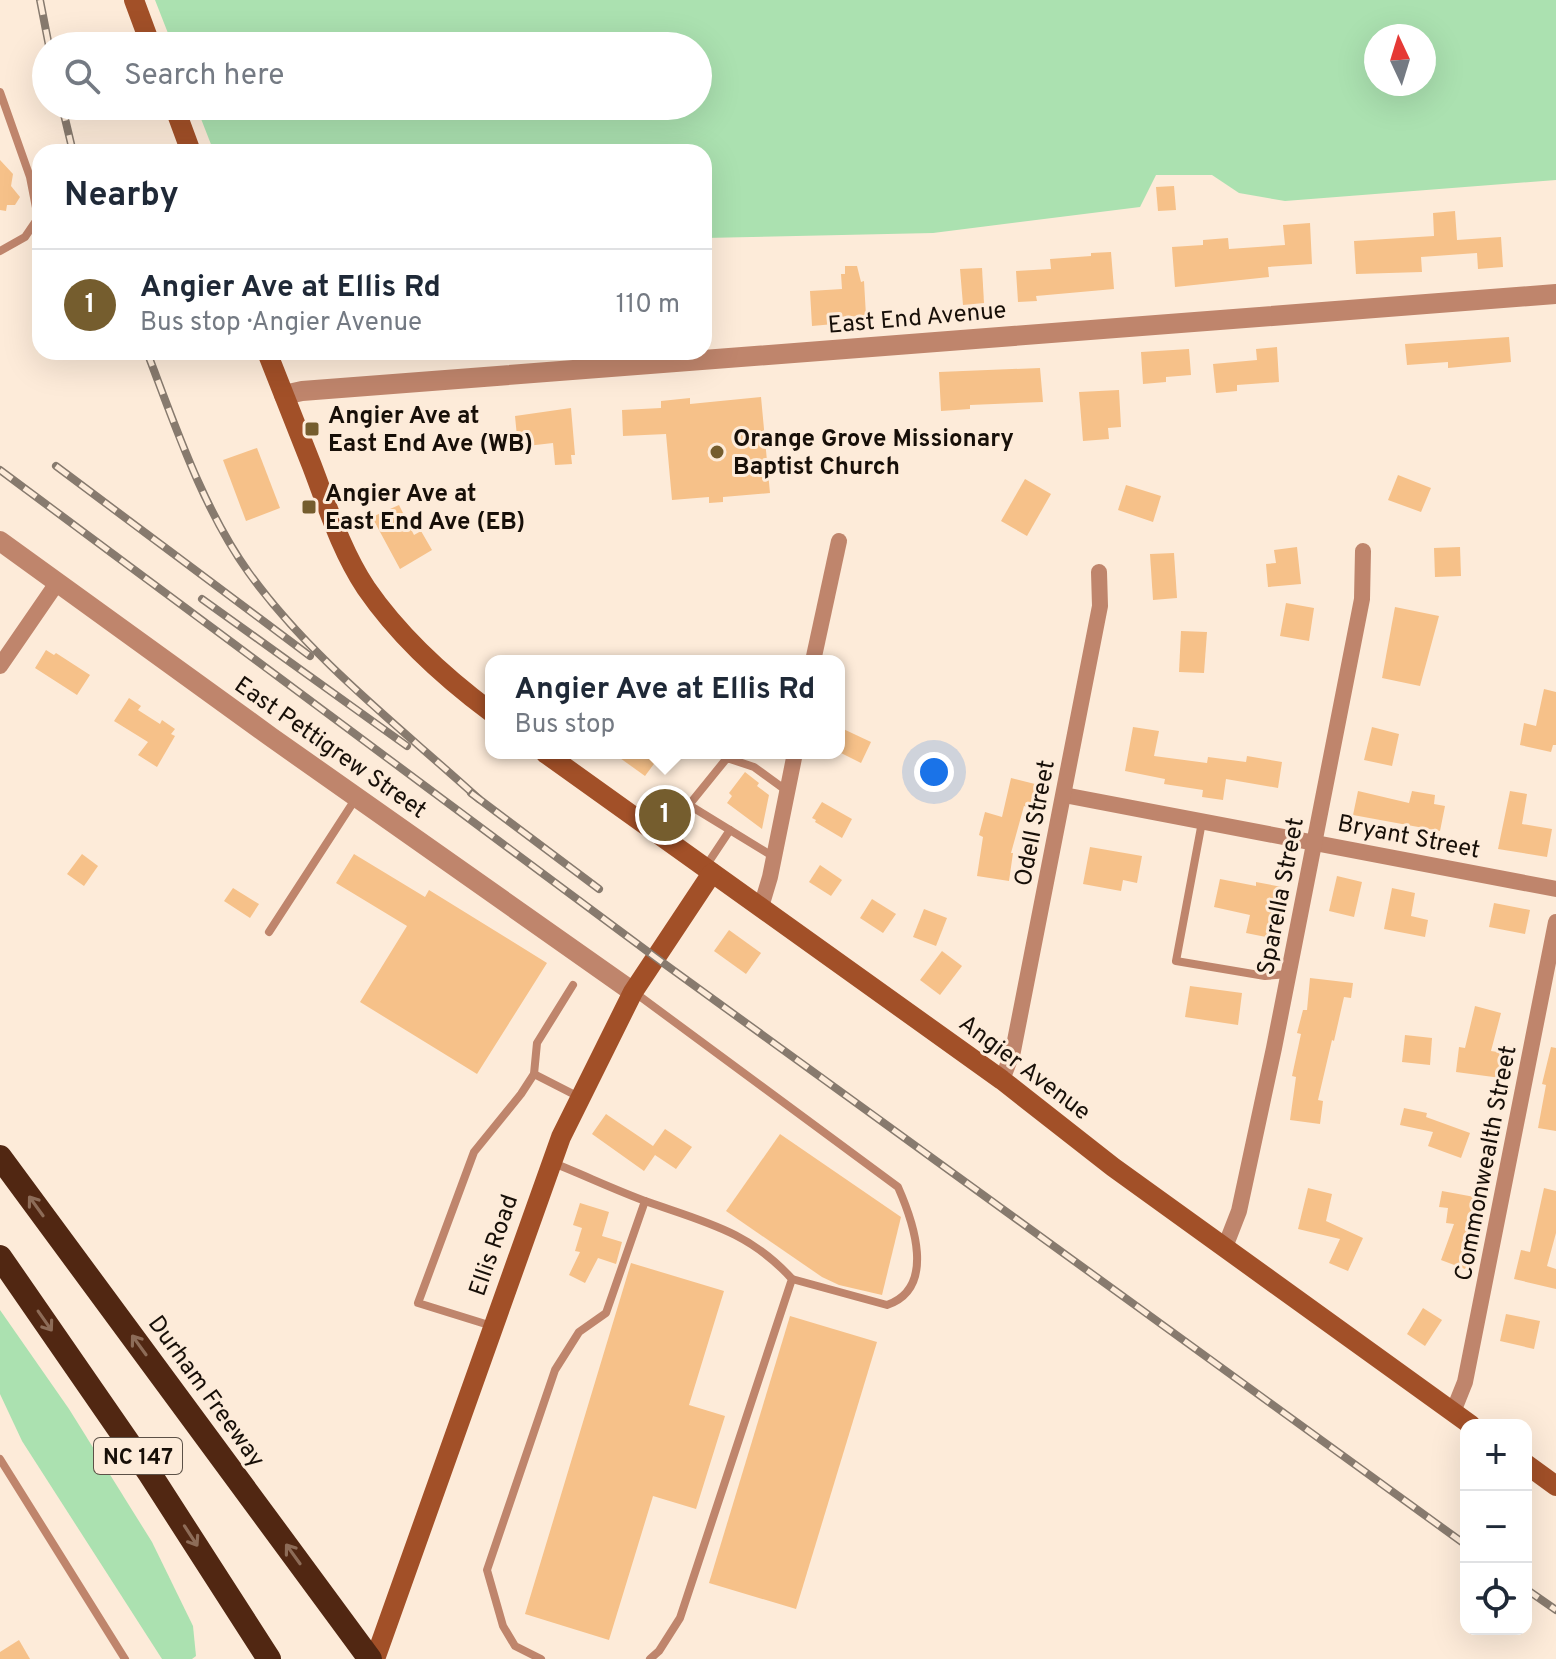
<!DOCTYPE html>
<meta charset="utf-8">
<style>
body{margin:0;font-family:Overpass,sans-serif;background:#f2f2f3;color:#1f2937}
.controls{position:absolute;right:24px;bottom:24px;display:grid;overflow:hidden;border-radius:16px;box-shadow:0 8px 32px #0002}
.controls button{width:72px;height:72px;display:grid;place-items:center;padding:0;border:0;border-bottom:2px solid #e0e1e3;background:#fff;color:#1f2937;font:40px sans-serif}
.compass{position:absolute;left:1364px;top:24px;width:72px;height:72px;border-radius:50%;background:#fff;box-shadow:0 8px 32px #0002;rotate:356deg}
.you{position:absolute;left:934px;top:772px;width:28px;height:28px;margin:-20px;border:6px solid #fff;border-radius:50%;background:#1a73e8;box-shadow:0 0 0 12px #1a73e833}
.badge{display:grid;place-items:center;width:52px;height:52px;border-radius:50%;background:#755d2e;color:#fff;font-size:26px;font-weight:700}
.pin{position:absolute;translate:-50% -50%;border:4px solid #fff;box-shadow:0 2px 8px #0006}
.popup{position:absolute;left:485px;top:655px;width:360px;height:104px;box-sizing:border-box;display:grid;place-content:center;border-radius:16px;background:#fff;filter:drop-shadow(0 2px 6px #0005);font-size:26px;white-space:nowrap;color:#747a83}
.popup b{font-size:30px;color:#1f2937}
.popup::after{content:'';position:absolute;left:50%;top:100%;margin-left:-16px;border:16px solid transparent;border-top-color:#fff}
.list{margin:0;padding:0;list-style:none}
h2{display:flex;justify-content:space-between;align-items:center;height:104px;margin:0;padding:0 32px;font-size:34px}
h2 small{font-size:26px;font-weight:400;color:#747a83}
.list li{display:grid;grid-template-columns:52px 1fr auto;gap:24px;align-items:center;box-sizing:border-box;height:112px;padding:0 32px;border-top:2px solid #e0e1e3}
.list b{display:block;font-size:30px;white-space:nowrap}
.list p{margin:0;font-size:26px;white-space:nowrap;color:#747a83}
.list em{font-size:26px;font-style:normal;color:#747a83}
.icon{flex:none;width:44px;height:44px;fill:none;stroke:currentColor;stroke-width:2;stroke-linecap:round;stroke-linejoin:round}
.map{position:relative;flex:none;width:1556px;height:1659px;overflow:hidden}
.search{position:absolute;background:#fff;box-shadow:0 8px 32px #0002;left:32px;top:32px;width:680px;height:88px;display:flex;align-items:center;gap:20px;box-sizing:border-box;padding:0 28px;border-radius:44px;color:#747a83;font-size:30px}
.panel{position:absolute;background:#fff;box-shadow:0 8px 32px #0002;left:32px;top:144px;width:680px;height:216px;border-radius:24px}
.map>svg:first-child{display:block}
</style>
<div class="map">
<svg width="1556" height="1659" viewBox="0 0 1556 1659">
<rect width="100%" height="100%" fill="#fdebd9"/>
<g fill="#abe1b0" fill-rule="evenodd">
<path d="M155,0H1556V180L1285,201L1239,193L1212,175H1156L1140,207L933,233L704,238V152H214L196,106H698V46H173ZM1376,36H1424V84H1376Z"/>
<polygon points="0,1310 69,1409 152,1542 193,1626 196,1656 192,1659 162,1659 22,1441 0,1394"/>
</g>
<g fill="#f6c189">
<polygon points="0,160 13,174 11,186 20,197 15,205 7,205 6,211 0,210"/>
<polygon points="1174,186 1176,210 1158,211 1156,187"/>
<polygon points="1455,211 1457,240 1501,237 1503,267 1478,269 1477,253 1421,257 1422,272 1356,274 1354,241 1434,236 1433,213"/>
<polygon points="1310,223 1312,264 1268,267 1269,277 1175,287 1172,247 1203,245 1203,240 1228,238 1229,249 1285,245 1283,225"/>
<polygon points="1111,252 1114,289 1036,296 1037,301 1018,302 1016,271 1051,269 1050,259 1091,256 1091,253"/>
<polygon points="845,266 857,266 861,282 864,281 866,316 833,317 834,324 812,326 810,291 842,289 841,274 845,274"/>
<polygon points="982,268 984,303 963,305 960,269"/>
<polygon points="1509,337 1511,362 1448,368 1448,362 1407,365 1405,344"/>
<polygon points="1277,347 1279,382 1237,385 1237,391 1216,393 1213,364 1257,360 1256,349"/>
<polygon points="1189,349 1191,375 1166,377 1166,382 1143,384 1141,352"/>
<polygon points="1040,368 1043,402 970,405 970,409 941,411 939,372"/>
<polygon points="1119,390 1121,427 1108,428 1109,439 1083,441 1079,392"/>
<polygon points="761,397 770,493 723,497 723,502 709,503 709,497 672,500 666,434 623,436 622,410 661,408 661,401 690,398 690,404"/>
<polygon points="571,408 575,455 571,455 572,464 555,465 553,443 518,447 515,416"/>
<polygon points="257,448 280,508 246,521 223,460"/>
<polygon points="1398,475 1431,488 1421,512 1388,500"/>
<polygon points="1025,479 1051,494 1027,536 1001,521"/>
<polygon points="1126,485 1161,496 1153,522 1118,510"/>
<polygon points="399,505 414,535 421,531 432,550 400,569 372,517"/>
<polygon points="1297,547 1301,584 1268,587 1266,564 1276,563 1274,550"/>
<polygon points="1460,547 1461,576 1435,577 1434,548"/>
<polygon points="1174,553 1177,598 1153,600 1150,554"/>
<polygon points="1286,603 1314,608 1309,641 1280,636"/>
<polygon points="1395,607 1439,616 1420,686 1382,678"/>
<polygon points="1181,631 1207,632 1204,673 1179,672"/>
<polygon points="46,650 54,655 56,653 90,675 77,695 35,668"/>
<polygon points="1544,689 1556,692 1556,745 1553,745 1551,752 1520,745 1524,723 1536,726"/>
<polygon points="129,698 141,706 138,710 160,724 162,720 175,729 171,734 175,736 157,767 138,755 148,742 114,721"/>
<polygon points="839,727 871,742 861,763 839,752"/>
<polygon points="1133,727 1159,731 1154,756 1207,763 1208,757 1246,762 1247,756 1282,762 1278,788 1226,779 1223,800 1202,797 1203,790 1164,784 1165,779 1125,771"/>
<polygon points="1372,727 1399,734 1392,766 1364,760"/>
<polygon points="613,753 662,753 645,776"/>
<polygon points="745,772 759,783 757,786 769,795 762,829 727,803 732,796 729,793"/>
<polygon points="1011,778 1043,786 1037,810 1024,806 1011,853 1013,853 1009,881 977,876 983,837 979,835 985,812 1002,817"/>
<polygon points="1358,791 1409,803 1412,791 1435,795 1434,804 1445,806 1440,831 1353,815"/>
<polygon points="1510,791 1527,794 1522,824 1552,829 1547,857 1498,849"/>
<polygon points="822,802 852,819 842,838 815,822 816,820 812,818"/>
<polygon points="1090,847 1142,856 1137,883 1123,880 1121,891 1083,884"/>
<polygon points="82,854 98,866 84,886 67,874"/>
<polygon points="354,854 425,897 429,890 547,963 477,1074 360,1002 407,926 336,883"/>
<polygon points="820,865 842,880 831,896 809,882"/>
<polygon points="1337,876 1362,882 1354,917 1329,911"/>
<polygon points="1220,879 1256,886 1256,882 1282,887 1271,938 1246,933 1250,915 1214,907"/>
<polygon points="233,888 259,904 250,918 224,901"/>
<polygon points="1392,888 1415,893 1411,916 1428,920 1425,937 1384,929"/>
<polygon points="872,899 896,914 883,933 860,918"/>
<polygon points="1494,903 1530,910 1525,934 1489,927"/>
<polygon points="924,909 947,918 936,946 913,937"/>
<polygon points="729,930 761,953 746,974 714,951"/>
<polygon points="942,951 962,966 940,995 920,980"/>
<polygon points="1310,978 1353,983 1351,998 1344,997 1334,1041 1332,1040 1318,1100 1323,1101 1320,1124 1290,1120 1296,1077 1292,1076 1301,1034 1297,1033 1303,1010 1307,1010"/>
<polygon points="1190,986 1242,993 1238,1025 1185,1017"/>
<polygon points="1475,1006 1501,1013 1491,1051 1504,1053 1501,1078 1456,1072 1459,1047 1465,1048"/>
<polygon points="1405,1035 1432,1038 1430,1065 1402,1062"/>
<polygon points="1551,1047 1556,1048 1556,1131 1538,1128 1546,1085 1542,1084"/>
<polygon points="1404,1108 1427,1113 1426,1117 1470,1133 1461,1158 1428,1146 1433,1132 1400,1125"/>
<polygon points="606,1114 653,1146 665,1129 692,1147 676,1169 655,1155 644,1171 592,1134"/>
<polygon points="780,1134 901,1217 882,1295 839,1285 822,1277 726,1211"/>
<polygon points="1308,1188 1332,1194 1326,1221 1363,1238 1348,1271 1329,1263 1340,1239 1298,1229"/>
<polygon points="1544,1188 1556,1191 1556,1233 1547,1266 1556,1269 1556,1289 1514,1279 1521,1250 1530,1252"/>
<polygon points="1442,1191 1480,1198 1471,1246 1474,1247 1465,1269 1441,1260 1454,1224 1446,1223 1448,1208 1439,1207"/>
<polygon points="580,1203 609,1212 602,1236 622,1242 616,1264 598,1258 585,1283 569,1275 580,1252 575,1251 582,1228 573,1225"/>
<polygon points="631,1263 724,1291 689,1405 725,1416 696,1509 653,1496 609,1640 525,1614"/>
<polygon points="1423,1308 1442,1320 1425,1346 1407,1334"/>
<polygon points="1506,1314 1540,1321 1534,1349 1500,1341"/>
<polygon points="790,1316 877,1342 796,1609 709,1583"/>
<polygon points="19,1640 30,1659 0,1659 0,1652"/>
</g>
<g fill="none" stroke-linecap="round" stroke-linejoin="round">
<g stroke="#bf856c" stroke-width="8">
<polyline points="0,92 30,177 38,218 25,237 0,251"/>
<polyline points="689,805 774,857"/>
<polyline points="1202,822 1176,961 1265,976 1288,974"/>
<polyline points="663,837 727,758 754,767 787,791"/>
<polyline points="706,866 730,830"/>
<polyline points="269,932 356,798"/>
<path d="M634,992L898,1187C913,1221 937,1288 887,1305L792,1279"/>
<polyline points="534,1074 579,1097"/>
<path d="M551,1162C584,1175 615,1190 648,1202C705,1222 750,1232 792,1279L680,1618L659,1651L650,1659"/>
<polyline points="492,1326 418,1303 474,1152 521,1094 534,1074 537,1043 573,985"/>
<polyline points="0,1459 125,1659"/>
<polyline points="541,1659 515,1646 503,1626 487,1570 555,1370 579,1332 606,1313 645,1201"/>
</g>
<g stroke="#bf856c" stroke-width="16">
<polyline points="813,661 839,541"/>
<polyline points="0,666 57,583"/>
<polyline points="1064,795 1556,889"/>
<polyline points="761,907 770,877 795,753"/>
<polyline points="1002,1080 1013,1051 1100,606 1099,572"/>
<polyline points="1225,1247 1239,1211 1274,1048 1362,599 1363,551"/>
<polyline points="1453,1412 1465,1382 1556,922"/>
</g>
<g stroke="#bf856c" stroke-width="20">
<polyline points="284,395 302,391 1556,294"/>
<polyline points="0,541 271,737 633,992"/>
</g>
<g stroke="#a25028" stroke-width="20">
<polyline points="134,0 151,46"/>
<polyline points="174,106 191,152"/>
<path d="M267,352C282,390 297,428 312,466C328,508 341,550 366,588C399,636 444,677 491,712"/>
<polyline points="545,753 1002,1080 1113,1167 1471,1425"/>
<polyline points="1526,1464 1556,1486"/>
<polyline points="375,1659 561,1137 633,992 712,873"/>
</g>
<g stroke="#512712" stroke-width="24">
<polyline points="0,1157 370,1659"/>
<polyline points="0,1257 150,1474 269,1659"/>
</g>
<defs>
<g id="rail">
<polyline points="40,0 49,46"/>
<polyline points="62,106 73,152"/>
<path d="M147,352C175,425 203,509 249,573C312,660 400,727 479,799"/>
<polyline points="56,466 310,656"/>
<polyline points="0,470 655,957 1466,1545"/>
<polyline points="202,599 407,746"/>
<polyline points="471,793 599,889"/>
<polyline points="1526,1589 1556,1610"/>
</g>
</defs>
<use href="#rail" stroke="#877a6e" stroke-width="8"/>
<use href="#rail" stroke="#fdebd9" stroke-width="5" stroke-dasharray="15" stroke-linecap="butt"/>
</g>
<defs><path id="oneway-shaft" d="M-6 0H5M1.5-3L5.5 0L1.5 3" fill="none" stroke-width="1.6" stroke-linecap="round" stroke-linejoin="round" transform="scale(2)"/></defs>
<g stroke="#8d6c58">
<use href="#oneway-shaft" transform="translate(36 1206) rotate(-126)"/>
<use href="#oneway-shaft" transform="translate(45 1321) rotate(55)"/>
<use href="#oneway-shaft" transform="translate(139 1345) rotate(-126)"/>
<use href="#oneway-shaft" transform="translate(191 1536) rotate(57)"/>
<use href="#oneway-shaft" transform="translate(293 1554) rotate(-126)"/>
</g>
<g fill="#755d2e" stroke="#fdebd9" stroke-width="3">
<rect x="304" y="421" width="16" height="16" rx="4"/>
<circle cx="717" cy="452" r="8"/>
<rect x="301" y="499" width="16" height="16" rx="4"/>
</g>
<g text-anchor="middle" stroke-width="6" stroke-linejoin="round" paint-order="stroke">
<rect fill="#fdebd9" stroke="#5c5147" stroke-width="2" x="94" y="1438" width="88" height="36" rx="6"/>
<g font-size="22" font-weight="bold" fill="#170f08">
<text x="138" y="1464">NC 147</text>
</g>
<g font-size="24" fill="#170f08" stroke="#fdebd9">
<text transform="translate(917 317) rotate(-5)" y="8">East End Avenue</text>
<text transform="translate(331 747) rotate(35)" y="8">East Pettigrew Street</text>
<text transform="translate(1034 823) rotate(-79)" y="8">Odell Street</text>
<text transform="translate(1409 836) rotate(11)" y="8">Bryant Street</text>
<text transform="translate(1280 896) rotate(-79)" y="8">Sparella Street</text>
<text transform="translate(1025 1067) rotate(37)" y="8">Angier Avenue</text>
<text transform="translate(1485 1163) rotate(-79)" y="8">Commonwealth Street</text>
<text transform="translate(493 1245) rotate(-71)" y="8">Ellis Road</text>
<text transform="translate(207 1391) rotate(54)" y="8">Durham Freeway</text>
</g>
<g font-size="24" font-weight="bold" fill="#170f08" stroke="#fdebd9" text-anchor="start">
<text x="328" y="423">Angier Ave at<tspan x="328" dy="28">East End Ave (WB)</tspan></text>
<text x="733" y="446">Orange Grove Missionary<tspan x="733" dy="28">Baptist Church</tspan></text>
<text x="325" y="501">Angier Ave at<tspan x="325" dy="28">East End Ave (EB)</tspan></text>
</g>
</g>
</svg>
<div class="controls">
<button>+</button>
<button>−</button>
<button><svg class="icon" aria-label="locate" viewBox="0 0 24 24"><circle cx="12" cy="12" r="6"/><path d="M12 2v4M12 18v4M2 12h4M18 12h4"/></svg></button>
</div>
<svg class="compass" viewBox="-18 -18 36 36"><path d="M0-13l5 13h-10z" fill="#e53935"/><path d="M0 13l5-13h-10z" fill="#747a83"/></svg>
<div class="you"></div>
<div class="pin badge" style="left:665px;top:815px">1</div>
<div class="popup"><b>Angier Ave at Ellis Rd</b>Bus stop</div>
<div class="search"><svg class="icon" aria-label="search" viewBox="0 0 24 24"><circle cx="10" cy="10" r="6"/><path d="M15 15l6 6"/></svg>Search here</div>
<section class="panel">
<h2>Nearby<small></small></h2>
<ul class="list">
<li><span class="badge">1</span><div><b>Angier Ave at Ellis Rd</b><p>Bus stop · Angier Avenue</p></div><em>110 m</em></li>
</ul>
</section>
</div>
